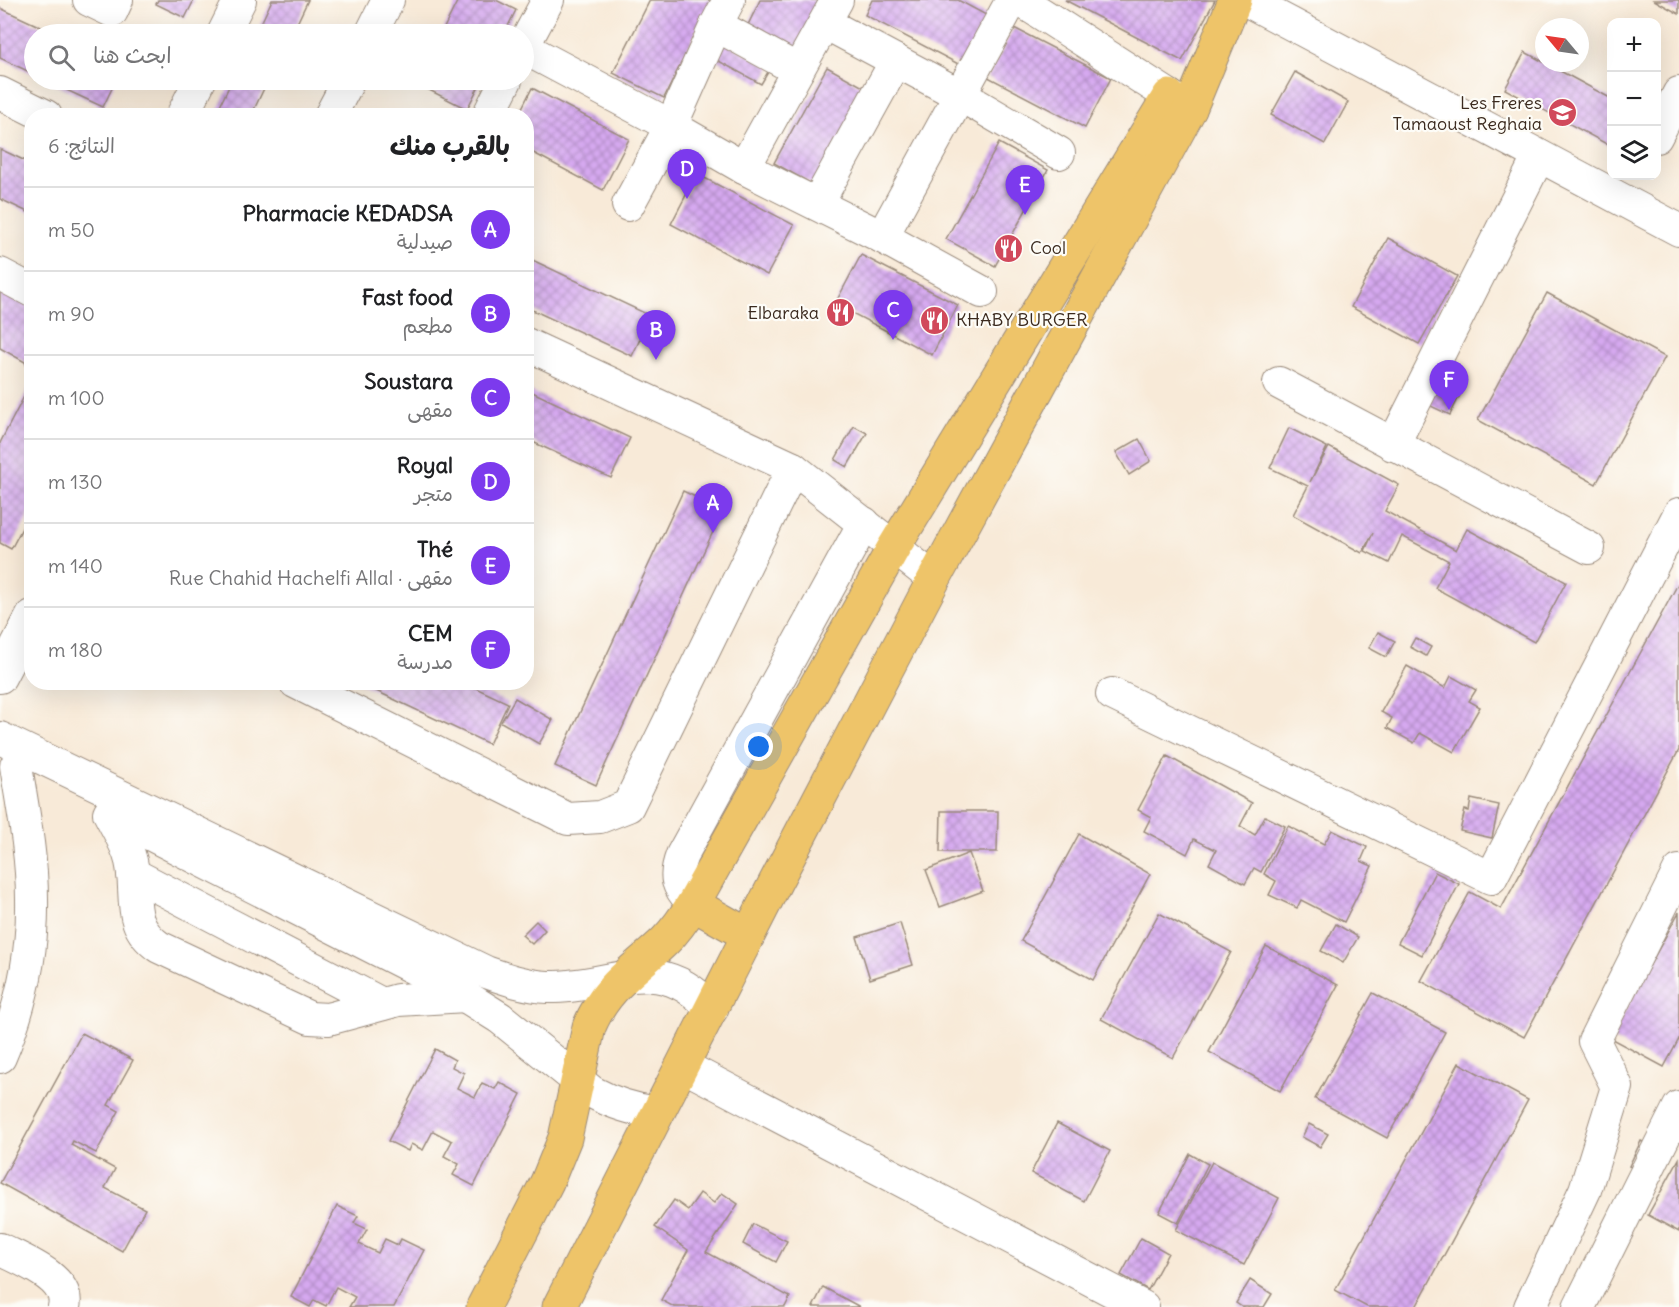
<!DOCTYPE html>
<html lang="ar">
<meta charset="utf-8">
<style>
body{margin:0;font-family:Delius,"Playpen Sans Arabic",sans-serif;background:#f6f6f6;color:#202124;direction:rtl}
.controls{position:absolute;right:18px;top:18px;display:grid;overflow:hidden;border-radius:12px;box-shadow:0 6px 24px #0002}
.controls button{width:54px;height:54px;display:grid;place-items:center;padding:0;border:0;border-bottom:2px solid #e0e0e0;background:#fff;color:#202124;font:30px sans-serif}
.compass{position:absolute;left:1535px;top:18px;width:54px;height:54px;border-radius:50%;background:#fff;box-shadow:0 6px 24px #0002;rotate:299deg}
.you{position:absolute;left:759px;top:747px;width:21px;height:21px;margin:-15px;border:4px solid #fff;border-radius:50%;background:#1a73e8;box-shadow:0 0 0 9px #1a73e833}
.badge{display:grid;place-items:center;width:39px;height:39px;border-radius:50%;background:#7c3aed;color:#fff;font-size:20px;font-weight:700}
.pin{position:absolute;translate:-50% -50px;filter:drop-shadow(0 2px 3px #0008)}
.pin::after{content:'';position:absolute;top:32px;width:21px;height:18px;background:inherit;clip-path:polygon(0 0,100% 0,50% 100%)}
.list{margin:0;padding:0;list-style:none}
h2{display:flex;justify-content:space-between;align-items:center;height:78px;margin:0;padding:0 24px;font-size:26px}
h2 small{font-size:20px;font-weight:400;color:#757577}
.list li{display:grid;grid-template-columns:39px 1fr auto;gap:18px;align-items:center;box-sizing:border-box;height:84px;padding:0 24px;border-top:2px solid #e0e0e0}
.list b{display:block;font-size:22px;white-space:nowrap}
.list p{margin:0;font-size:20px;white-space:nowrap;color:#757577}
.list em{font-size:20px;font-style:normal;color:#757577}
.icon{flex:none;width:33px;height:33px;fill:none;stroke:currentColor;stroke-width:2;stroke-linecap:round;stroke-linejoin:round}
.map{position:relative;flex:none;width:1679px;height:1307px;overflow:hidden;direction:ltr}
.search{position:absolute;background:#fff;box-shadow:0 6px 24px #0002;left:24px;top:24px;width:510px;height:66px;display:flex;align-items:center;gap:15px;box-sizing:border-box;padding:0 21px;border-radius:33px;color:#757577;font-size:22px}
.panel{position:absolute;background:#fff;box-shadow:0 6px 24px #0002;left:24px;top:108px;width:510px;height:582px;border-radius:24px;direction:rtl}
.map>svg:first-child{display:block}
</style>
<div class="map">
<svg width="1679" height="1307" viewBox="0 0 1679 1307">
<defs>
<pattern id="building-cross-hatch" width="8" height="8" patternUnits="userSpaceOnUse" patternTransform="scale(1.5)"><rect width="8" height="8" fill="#d6a9f0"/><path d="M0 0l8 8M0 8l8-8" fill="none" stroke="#af8ac2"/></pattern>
</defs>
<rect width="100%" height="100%" fill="#fdfcf7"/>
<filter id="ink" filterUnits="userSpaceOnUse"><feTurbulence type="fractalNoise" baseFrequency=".0167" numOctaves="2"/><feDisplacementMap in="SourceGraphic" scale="12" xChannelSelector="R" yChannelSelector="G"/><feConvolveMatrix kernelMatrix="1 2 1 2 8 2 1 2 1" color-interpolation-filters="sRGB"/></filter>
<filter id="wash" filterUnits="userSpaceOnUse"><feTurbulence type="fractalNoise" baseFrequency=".008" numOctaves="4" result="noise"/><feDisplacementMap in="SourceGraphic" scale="24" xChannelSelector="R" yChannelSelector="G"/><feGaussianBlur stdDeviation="1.35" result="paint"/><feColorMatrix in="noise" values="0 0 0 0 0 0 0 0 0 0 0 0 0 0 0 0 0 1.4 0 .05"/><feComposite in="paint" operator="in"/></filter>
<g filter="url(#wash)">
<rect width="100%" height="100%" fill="#f8ead8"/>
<g id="blocks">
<g fill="url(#building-cross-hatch)">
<polygon points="158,0 194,0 185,18 156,4"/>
<polygon points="272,0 308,0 292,34 256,34"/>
<polygon points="458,0 496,0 516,10 504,34 441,34"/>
<polygon points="650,0 712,0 664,98 613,73"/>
<polygon points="760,0 823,0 798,52 747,27"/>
<polygon points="872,0 958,0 988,16 962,66 865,15"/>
<polygon points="1065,0 1215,0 1182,61"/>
<polygon points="1654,0 1679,0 1679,14"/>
<polygon points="0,8 56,34 34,34 34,74 0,58"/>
<polygon points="1014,28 1111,78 1085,128 988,77"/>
<polygon points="722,41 771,67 761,84 713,58"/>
<polygon points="1525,52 1612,99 1612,147 1505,89"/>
<polygon points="827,67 876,94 823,190 774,163"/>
<polygon points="1295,72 1348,102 1325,144 1271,115"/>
<polygon points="45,80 116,80 103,107"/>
<polygon points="232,80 262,80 267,82 251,116 215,116"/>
<polygon points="419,80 482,80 467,109 417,84"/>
<polygon points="532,88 629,139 603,190 526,149 526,116 518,116"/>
<polygon points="999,143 1048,170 995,266 946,239"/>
<polygon points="0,149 32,164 32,214 0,199"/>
<polygon points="697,174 794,225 767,275 671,224"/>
<polygon points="1388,238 1457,276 1419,344 1351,307"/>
<polygon points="861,255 958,305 932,355 835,304"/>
<polygon points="526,257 651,316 632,356 526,307"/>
<polygon points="0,286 32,302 32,379 25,362 0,348"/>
<polygon points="1547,293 1665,357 1596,484 1478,420"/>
<polygon points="1435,370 1465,385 1450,415 1420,401"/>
<polygon points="32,381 32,509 11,549 0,543 0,443"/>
<polygon points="526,389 630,438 611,478 526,439"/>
<polygon points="854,426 867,433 847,467 835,460"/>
<polygon points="1289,428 1327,447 1310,482 1329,447 1399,485 1385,511 1456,550 1467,529 1566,582 1534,642 1435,588 1449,561 1402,536 1389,563 1365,551 1373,533 1362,553 1293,515 1308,486 1270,468"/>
<polygon points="1139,439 1151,461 1129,475 1116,452"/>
<polygon points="683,491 723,510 596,785 555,766"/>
<polygon points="1679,582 1679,750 1524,1037 1421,981 1470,892 1501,909"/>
<polygon points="1378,632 1395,641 1386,657 1369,648"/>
<polygon points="1415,638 1431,647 1426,656 1410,647"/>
<polygon points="1407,666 1445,688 1451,676 1476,690 1469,701 1480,707 1454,752 1420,733 1414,743 1387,728 1392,718 1381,712"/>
<polygon points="357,682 463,682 508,703 489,744"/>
<polygon points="515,698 553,720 539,744 501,722"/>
<polygon points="1167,756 1252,803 1240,826 1255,835 1265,816 1285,826 1261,872 1254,868 1245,884 1209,864 1216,850 1194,839 1187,854 1144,831 1151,817 1138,810"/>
<polygon points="1471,799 1499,805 1492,838 1460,831 1465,810 1469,811"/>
<polygon points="941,811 998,811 997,852 940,852"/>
<polygon points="1288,826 1324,844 1332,830 1367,847 1361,861 1372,866 1344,922 1301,900 1297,908 1269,895 1276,881 1264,874"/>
<polygon points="1079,834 1150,874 1093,980 1021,941"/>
<polygon points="969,853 983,891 940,907 926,870"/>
<polygon points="1435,872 1459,884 1422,955 1398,943"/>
<polygon points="1679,912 1679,1039 1664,1067 1610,1038"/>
<polygon points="1159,913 1231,952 1173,1058 1101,1019"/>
<polygon points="536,921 545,930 532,944 522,935"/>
<polygon points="900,923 913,965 870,979 857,937"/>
<polygon points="1336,924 1358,937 1343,963 1321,951"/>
<polygon points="1266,946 1338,985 1280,1091 1209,1052"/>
<polygon points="1373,993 1445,1032 1387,1138 1315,1099"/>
<polygon points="82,1033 133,1060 108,1105 119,1111 96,1153 73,1141 71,1145 115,1169 105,1188 145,1209 122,1251 0,1183"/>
<polygon points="435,1049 455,1060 452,1067 464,1073 457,1088 475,1097 482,1083 495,1089 499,1082 521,1094 474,1186 453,1175 459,1164 444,1156 452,1141 433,1131 423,1150 411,1144 408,1151 388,1141"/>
<polygon points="1459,1063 1528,1100 1416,1307 1367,1307 1335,1290"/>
<polygon points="1057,1123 1110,1151 1084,1201 1031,1173"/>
<polygon points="1309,1124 1328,1134 1320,1147 1302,1137"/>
<polygon points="1641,1141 1652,1147 1641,1171 1629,1166"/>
<polygon points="1190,1154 1208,1164 1178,1223 1159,1213"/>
<polygon points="1679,1159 1679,1232 1648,1215"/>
<polygon points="1212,1162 1279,1198 1244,1265 1176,1230"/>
<polygon points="700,1193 714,1203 722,1193 738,1204 706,1252 790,1297 785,1307 674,1307 661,1300 688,1250 655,1227 674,1200 688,1210"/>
<polygon points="337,1206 358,1216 354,1223 367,1229 359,1244 378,1253 385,1239 398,1245 401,1239 424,1250 394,1307 349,1307 355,1297 336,1287 326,1306 314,1300 310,1307 291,1297"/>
<polygon points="753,1224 787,1241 776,1262 743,1244"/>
<polygon points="1141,1238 1168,1253 1148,1290 1121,1275"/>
<polygon points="1250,1280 1272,1294 1264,1307 1242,1307 1236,1303"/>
<polygon points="823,1287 860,1307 813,1307"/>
</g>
</g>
</g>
<g filter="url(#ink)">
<use href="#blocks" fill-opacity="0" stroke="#9a8a7b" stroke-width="1.5"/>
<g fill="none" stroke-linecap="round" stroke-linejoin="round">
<defs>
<g id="minor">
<polyline points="89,0 112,11 117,0"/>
<polyline points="729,0 716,25 798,70 837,0"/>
<polyline points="1020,0 1190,109"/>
<polyline points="1246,0 1679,230"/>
<polyline points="825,23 960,95 1059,153"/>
<polyline points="223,34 240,0"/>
<polyline points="371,34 388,0"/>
<polyline points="524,45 548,0"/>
<polyline points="524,48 671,126 744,168 882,237 982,292"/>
<polyline points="0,93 46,116"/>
<polyline points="182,116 200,80"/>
<polyline points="330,116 349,80"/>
<polyline points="488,116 506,80"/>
<polyline points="1656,137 1679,93"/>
<polyline points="744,168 798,70"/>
<polyline points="817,204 896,61"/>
<polyline points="628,205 671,126 716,25"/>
<polyline points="882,237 1012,0"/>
<polyline points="0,274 32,291"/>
<polyline points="526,344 793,468 934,579"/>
<polyline points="1279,383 1589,548"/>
<polyline points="1393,445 1539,156"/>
<polyline points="0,677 32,616"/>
<polyline points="295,682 568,819 600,817 628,806 793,468"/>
<polyline points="1112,694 1491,878 1679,514"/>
<path d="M0,738L486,972C506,979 526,986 548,987C614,988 657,949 712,1009"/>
<path d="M109,813C117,829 127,844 131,861C139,895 125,923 159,947L310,1018L328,1019L398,1000L466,996"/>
<path d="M134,826L449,986L500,1018L592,1092C614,1104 634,1110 658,1113"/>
<polyline points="133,874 382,1004"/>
<path d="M693,904C677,886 673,878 682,855L864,523"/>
<path d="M0,1057C21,1008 33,953 32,899C32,855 23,810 16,766"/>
<polyline points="683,1066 1143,1307"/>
<path d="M0,1249C21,1260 71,1278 64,1307"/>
<polyline points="1530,1307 1585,1190 1617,1087 1594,1041 1679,871"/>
<polyline points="1579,1307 1679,1107"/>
</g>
<polyline id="major" points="1190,109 1235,0"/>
<g id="highway">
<polyline points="693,904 748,935"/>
<path d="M483,1307L547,1182L565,1138L589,1027C606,986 635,970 665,941C676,930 685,917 693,904L894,547L1169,96"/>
<polyline points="559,1307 776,881 934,579 1190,109"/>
</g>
</defs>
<use href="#minor" stroke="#9a8a7b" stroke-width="34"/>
<use href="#major" stroke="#9a8a7b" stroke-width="35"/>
<use href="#highway" stroke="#9a8a7b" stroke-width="35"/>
<use href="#minor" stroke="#fff" stroke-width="32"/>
<use href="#major" stroke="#eec469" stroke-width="33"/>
<use href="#highway" stroke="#eec469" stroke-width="33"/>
</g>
</g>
<defs>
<symbol id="school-disc" viewBox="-11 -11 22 22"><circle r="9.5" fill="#d1495b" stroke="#fdfcf7"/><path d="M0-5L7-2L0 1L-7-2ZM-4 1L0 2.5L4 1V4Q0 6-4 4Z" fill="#fff"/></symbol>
<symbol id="restaurant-disc" viewBox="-11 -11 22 22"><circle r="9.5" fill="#d1495b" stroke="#fdfcf7"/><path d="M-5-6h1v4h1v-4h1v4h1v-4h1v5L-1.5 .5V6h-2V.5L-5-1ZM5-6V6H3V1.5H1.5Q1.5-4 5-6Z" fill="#fff"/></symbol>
</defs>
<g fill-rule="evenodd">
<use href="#school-disc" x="1546" y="96" width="33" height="33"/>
<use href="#restaurant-disc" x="992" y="232" width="33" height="33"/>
<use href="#restaurant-disc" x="824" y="296" width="33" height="33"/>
<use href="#restaurant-disc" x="918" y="304" width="33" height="33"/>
</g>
<g text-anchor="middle" stroke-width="4.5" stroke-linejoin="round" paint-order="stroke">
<g font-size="18" fill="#3b2a1e" stroke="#fdfcf7" text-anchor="end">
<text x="1542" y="109">Les Freres<tspan x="1542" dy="21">Tamaoust Reghaia</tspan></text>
<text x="1030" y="254" text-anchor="start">Cool</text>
<text x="819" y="319">Elbaraka</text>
<text x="956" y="326" text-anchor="start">KHABY BURGER</text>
</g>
</g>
</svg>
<div class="controls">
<button>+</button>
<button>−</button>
<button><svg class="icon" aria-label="layers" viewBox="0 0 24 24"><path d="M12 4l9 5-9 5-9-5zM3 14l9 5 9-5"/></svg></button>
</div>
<svg class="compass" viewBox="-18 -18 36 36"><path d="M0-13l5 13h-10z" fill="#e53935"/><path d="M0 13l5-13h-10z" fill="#757577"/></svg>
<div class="you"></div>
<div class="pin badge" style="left:713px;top:533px">A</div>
<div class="pin badge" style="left:656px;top:360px">B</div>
<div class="pin badge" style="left:893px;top:340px">C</div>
<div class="pin badge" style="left:687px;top:199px">D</div>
<div class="pin badge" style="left:1025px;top:215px">E</div>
<div class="pin badge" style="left:1449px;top:410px">F</div>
<div class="search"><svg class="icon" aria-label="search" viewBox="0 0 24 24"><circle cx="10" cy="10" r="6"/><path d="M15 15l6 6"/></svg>ابحث هنا</div>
<section class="panel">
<h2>بالقرب منك<small>النتائج: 6</small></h2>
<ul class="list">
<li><span class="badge">A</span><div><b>Pharmacie KEDADSA</b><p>صيدلية</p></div><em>50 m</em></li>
<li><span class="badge">B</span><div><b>Fast food</b><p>مطعم</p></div><em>90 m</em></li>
<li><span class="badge">C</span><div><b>Soustara</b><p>مقهى</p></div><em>100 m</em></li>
<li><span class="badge">D</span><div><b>Royal</b><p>متجر</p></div><em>130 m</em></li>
<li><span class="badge">E</span><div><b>Thé</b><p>مقهى · Rue Chahid Hachelfi Allal</p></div><em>140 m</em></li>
<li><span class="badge">F</span><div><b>CEM</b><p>مدرسة</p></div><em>180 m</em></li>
</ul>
</section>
</div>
